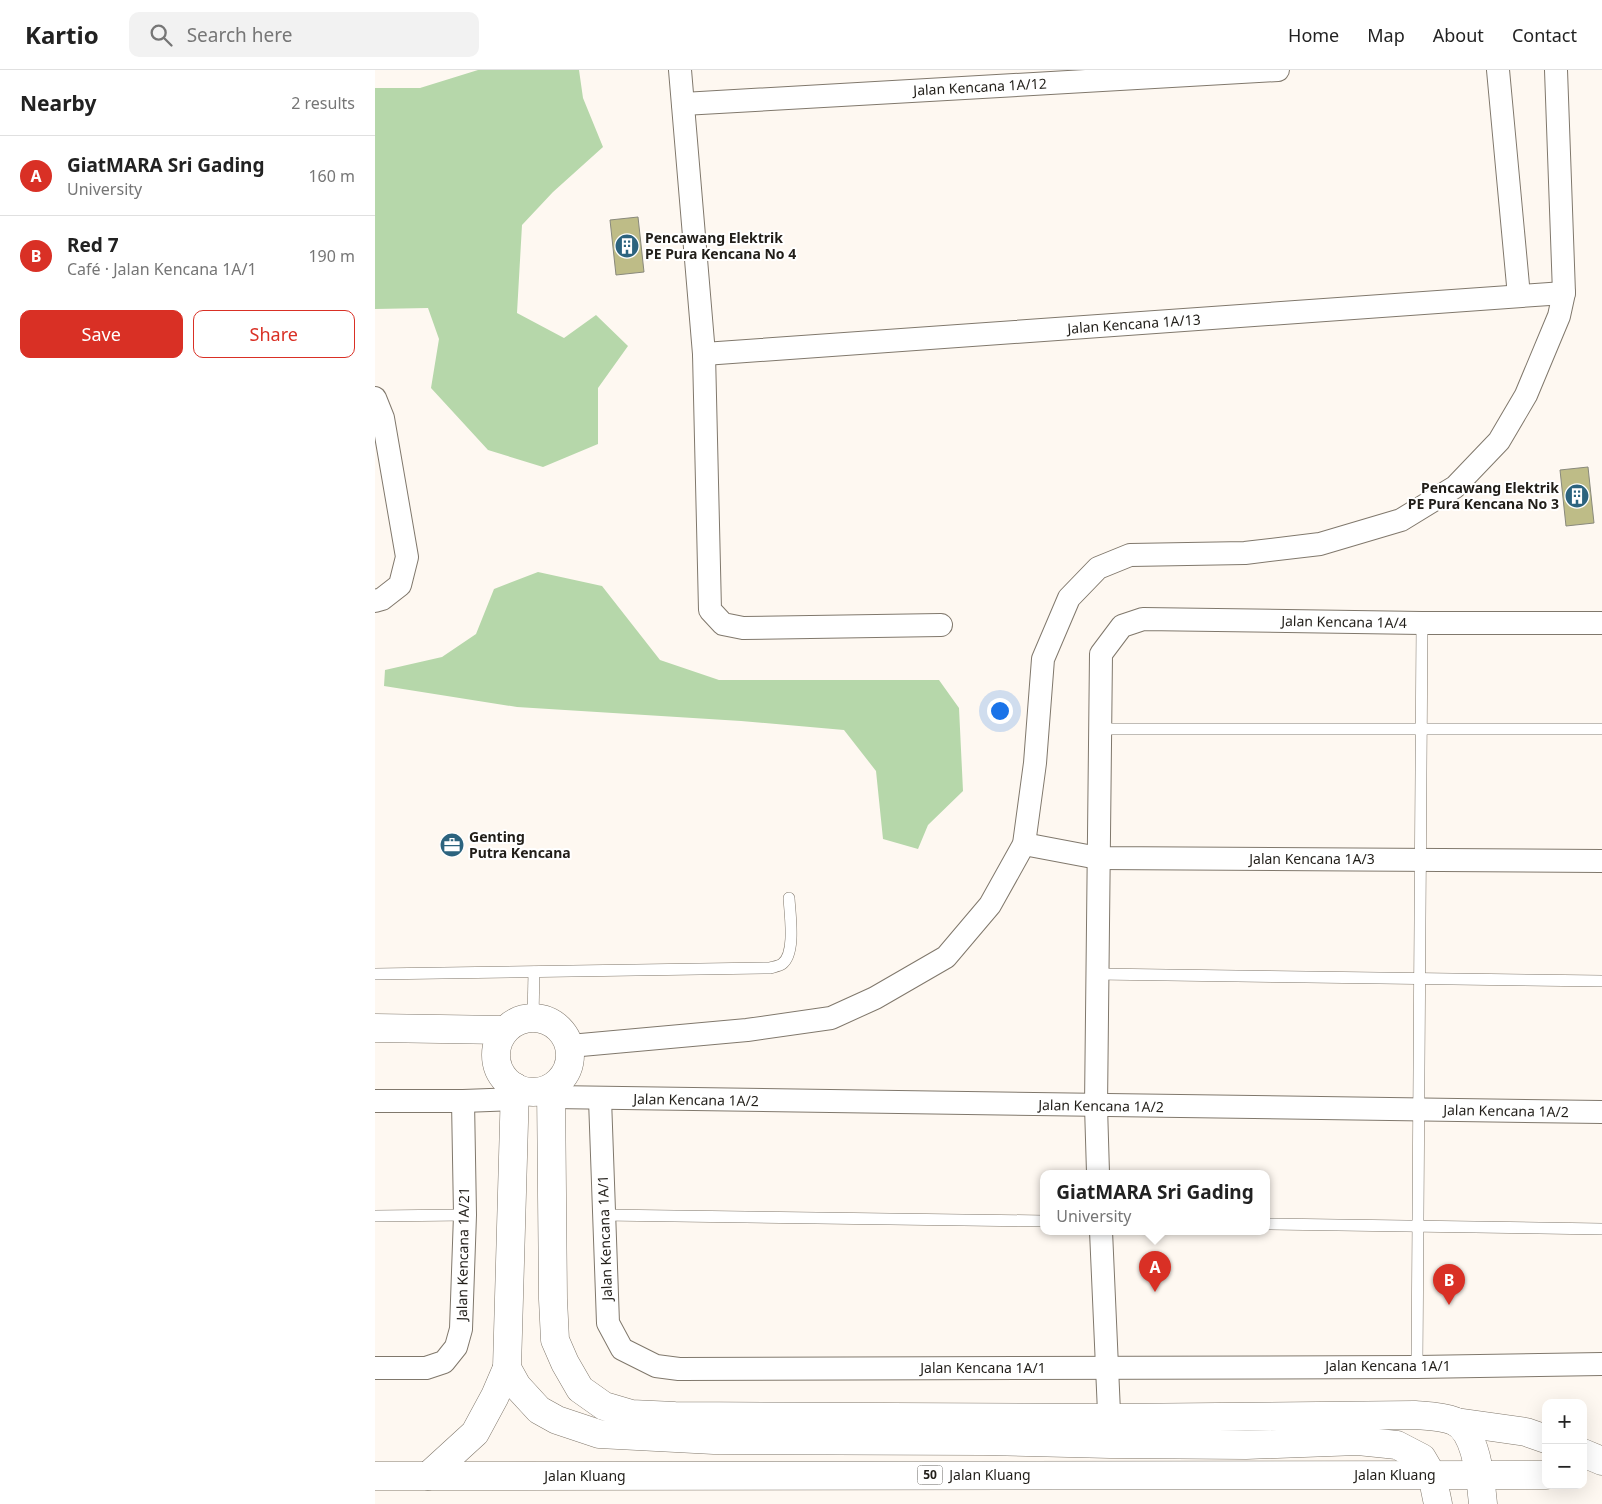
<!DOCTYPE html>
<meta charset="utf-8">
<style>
body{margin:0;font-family:"Noto Sans",sans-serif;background:#f2f2f2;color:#222}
.controls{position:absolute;right:15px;bottom:15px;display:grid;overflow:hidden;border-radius:10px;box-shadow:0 5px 20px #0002}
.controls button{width:45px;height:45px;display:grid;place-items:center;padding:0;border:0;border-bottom:1px solid #e0e0e0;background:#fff;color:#222;font:25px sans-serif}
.you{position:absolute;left:624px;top:640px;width:18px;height:18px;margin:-12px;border:4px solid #fff;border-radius:50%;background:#1a73e8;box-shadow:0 0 0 8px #1a73e833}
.badge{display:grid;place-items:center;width:32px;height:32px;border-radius:50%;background:#d93025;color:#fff;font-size:16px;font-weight:700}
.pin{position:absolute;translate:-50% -41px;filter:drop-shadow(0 1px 2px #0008)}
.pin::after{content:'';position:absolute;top:26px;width:18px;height:15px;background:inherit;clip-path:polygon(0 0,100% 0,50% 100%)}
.popup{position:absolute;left:665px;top:1100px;width:230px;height:65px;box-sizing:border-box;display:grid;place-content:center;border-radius:10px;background:#fff;filter:drop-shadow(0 1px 4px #0005);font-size:16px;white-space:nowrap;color:#767676}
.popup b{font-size:19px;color:#222}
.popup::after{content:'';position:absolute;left:50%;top:100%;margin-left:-10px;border:10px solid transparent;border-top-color:#fff}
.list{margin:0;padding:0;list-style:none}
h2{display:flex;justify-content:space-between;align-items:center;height:65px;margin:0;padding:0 20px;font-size:21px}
h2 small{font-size:16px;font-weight:400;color:#767676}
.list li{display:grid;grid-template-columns:32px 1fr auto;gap:15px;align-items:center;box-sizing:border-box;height:80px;padding:0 20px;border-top:1px solid #e0e0e0}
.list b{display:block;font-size:19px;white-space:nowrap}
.list p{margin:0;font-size:16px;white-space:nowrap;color:#767676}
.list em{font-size:16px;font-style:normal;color:#767676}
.actions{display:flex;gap:10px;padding:15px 20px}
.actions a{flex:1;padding:11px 0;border:1px solid #d93025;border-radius:10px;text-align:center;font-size:18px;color:#d93025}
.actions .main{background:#d93025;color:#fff}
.icon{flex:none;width:28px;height:28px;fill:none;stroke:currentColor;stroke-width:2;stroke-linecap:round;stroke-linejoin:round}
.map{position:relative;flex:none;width:1227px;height:1434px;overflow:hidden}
header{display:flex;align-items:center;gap:30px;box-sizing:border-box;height:70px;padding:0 25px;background:#fff;border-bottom:1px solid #e0e0e0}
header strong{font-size:24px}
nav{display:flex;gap:28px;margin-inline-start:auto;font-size:18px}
.search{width:350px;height:45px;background:#f2f2f2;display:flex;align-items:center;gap:12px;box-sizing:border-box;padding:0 18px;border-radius:10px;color:#767676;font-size:19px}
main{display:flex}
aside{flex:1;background:#fff}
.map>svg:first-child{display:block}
</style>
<header>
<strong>Kartio</strong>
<div class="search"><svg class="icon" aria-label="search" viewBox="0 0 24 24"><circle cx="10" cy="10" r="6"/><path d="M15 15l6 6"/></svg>Search here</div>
<nav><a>Home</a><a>Map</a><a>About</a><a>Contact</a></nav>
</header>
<main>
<aside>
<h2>Nearby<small>2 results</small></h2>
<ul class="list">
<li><span class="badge">A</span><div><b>GiatMARA Sri Gading</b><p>University</p></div><em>160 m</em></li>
<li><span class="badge">B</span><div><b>Red 7</b><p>Café · Jalan Kencana 1A/1</p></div><em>190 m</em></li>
</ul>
<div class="actions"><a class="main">Save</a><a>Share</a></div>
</aside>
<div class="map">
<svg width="1227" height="1434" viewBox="0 0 1227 1434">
<rect width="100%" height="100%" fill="#fef8f1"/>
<g fill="#b6d7aa">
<polygon points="103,0 204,0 208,28 228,77 178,122 147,155 142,243 189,268 221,245 253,276 223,318 223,374 168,397 113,380 56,318 64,269 53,238 0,239 0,18 45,18"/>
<polygon points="163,502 227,516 285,590 344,610 564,610 584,638 588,721 553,755 543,779 508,769 501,701 469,660 366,651 142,637 9,616 10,600 67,587 101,564 119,519"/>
</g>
<g fill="#bebc87" stroke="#89897c">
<polygon points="263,147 269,202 241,205 235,150"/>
<polygon points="1213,397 1219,453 1191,456 1185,400"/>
</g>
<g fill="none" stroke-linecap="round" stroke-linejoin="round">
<defs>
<g id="service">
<polyline points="725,659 1227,659"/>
<path d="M0,904L395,898C398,897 404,896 407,894C421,884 415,845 414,828"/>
<polyline points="722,904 1227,911"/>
<polyline points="158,947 159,902"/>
<polyline points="228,1145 669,1151"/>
<polyline points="0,1146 90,1145"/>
<polyline points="891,1154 1227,1159"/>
<polyline points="1042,1297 1047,553"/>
</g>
<g id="minor">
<polyline points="305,0 329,284 335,540 348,554 368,558 566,555"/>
<polyline points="1123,0 1144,226"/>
<polyline points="308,34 903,0"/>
<polyline points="329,284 1189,223"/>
<polyline points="0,328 8,348 32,487 25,515 7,529 0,531"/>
<polyline points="649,774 723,788 1227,791"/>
<polyline points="195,976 372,960 456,948 500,928 571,887 615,835 649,774 660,693 668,589 694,528 723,498 755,485 870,483 945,474 1026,450 1080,417 1124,371 1151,325 1184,246 1189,223 1181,0"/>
<polyline points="177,1027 1227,1042"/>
<polyline points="225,1029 233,1253 247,1279 281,1296 304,1299 1042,1297 1227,1294"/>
<polyline points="0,1031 88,1031 140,1029"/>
<polyline points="723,1103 721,1036 726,584 747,556 768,549 1047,553 1227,553"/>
<polyline points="726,1161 735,1365"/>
<polyline points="0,1298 51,1298 69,1292 81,1277 86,1259 90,1145 88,1031"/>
</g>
<g id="tertiary">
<circle cx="158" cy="985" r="37"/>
<polyline points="0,958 130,960"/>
<polyline points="140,1017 132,1298 142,1316 164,1340 182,1350 224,1364 339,1370 609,1371 735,1374 871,1375 983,1371 1022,1375 1047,1388 1057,1405 1063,1434"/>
<path d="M176,1018L178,1229L180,1270L190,1293L205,1319L229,1336L256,1344L300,1346L734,1348L1040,1345C1053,1346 1067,1346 1079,1351C1102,1362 1106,1412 1108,1434"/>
</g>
<g id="trunk">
<polyline points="1081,1352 1151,1362 1171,1369"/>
<polyline points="1208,1383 1227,1391"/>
<polyline points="0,1406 1171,1405"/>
<polyline points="53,1406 100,1363 120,1326 132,1298"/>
</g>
</defs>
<use href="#service" stroke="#80786c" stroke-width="12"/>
<use href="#minor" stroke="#80786c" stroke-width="24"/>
<use href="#tertiary" stroke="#80786c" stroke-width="29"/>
<use href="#trunk" stroke="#80786c" stroke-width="29"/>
<use href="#service" stroke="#fff" stroke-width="11"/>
<use href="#minor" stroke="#fff" stroke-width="22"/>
<use href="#tertiary" stroke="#fff" stroke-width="28"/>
<use href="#trunk" stroke="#fff" stroke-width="28"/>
</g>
<defs>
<symbol id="building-disc" viewBox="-11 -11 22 22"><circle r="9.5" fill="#2c637e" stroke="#fff"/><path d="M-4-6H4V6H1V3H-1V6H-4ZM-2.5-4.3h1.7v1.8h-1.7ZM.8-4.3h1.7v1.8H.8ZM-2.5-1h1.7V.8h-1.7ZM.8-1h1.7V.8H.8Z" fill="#fff"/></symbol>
<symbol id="office-disc" viewBox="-11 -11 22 22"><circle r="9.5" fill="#2c637e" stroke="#fff"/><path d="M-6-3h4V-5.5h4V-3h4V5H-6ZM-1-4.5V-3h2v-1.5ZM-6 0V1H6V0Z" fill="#fff"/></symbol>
</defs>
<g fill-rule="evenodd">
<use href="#building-disc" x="238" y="162" width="28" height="28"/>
<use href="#building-disc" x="1188" y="412" width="28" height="28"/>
<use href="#office-disc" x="63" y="761" width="28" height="28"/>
</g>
<g text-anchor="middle" stroke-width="4" stroke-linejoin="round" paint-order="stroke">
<rect fill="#fff" stroke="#64625e" stroke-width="1" x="542.5" y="1395.5" width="25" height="19" rx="4"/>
<g font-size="12" font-weight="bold" fill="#211e19">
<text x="555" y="1409">50</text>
</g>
<g font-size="14" fill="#211e19" stroke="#fff">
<text transform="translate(605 17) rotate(-3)" y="5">Jalan Kencana 1A/12</text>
<text transform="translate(759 254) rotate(-4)" y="5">Jalan Kencana 1A/13</text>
<text transform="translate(969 552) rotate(1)" y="5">Jalan Kencana 1A/4</text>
<text x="937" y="794">Jalan Kencana 1A/3</text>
<text transform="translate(321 1030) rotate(1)" y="5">Jalan Kencana 1A/2</text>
<text transform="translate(726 1036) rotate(1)" y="5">Jalan Kencana 1A/2</text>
<text transform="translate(1131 1041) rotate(1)" y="5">Jalan Kencana 1A/2</text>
<text transform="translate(230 1168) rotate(-92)" y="5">Jalan Kencana 1A/1</text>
<text transform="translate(88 1184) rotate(-89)" y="5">Jalan Kencana 1A/21</text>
<text x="1013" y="1301">Jalan Kencana 1A/1</text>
<text x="608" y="1303">Jalan Kencana 1A/1</text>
<text x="615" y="1410">Jalan Kluang</text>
<text x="1020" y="1410">Jalan Kluang</text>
<text x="210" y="1411">Jalan Kluang</text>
</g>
<g font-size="14" font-weight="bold" fill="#211e19" stroke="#fff" text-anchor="start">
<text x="270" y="173">Pencawang Elektrik<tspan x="270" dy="16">PE Pura Kencana No 4</tspan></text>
<text x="1184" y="423" text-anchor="end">Pencawang Elektrik<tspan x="1184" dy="16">PE Pura Kencana No 3</tspan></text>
<text x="94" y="772">Genting<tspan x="94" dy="16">Putra Kencana</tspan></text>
</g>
</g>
</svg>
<div class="controls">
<button>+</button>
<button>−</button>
</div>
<div class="you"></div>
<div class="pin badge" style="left:780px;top:1222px">A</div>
<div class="popup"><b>GiatMARA Sri Gading</b>University</div>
<div class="pin badge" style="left:1074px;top:1235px">B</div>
</div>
</main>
